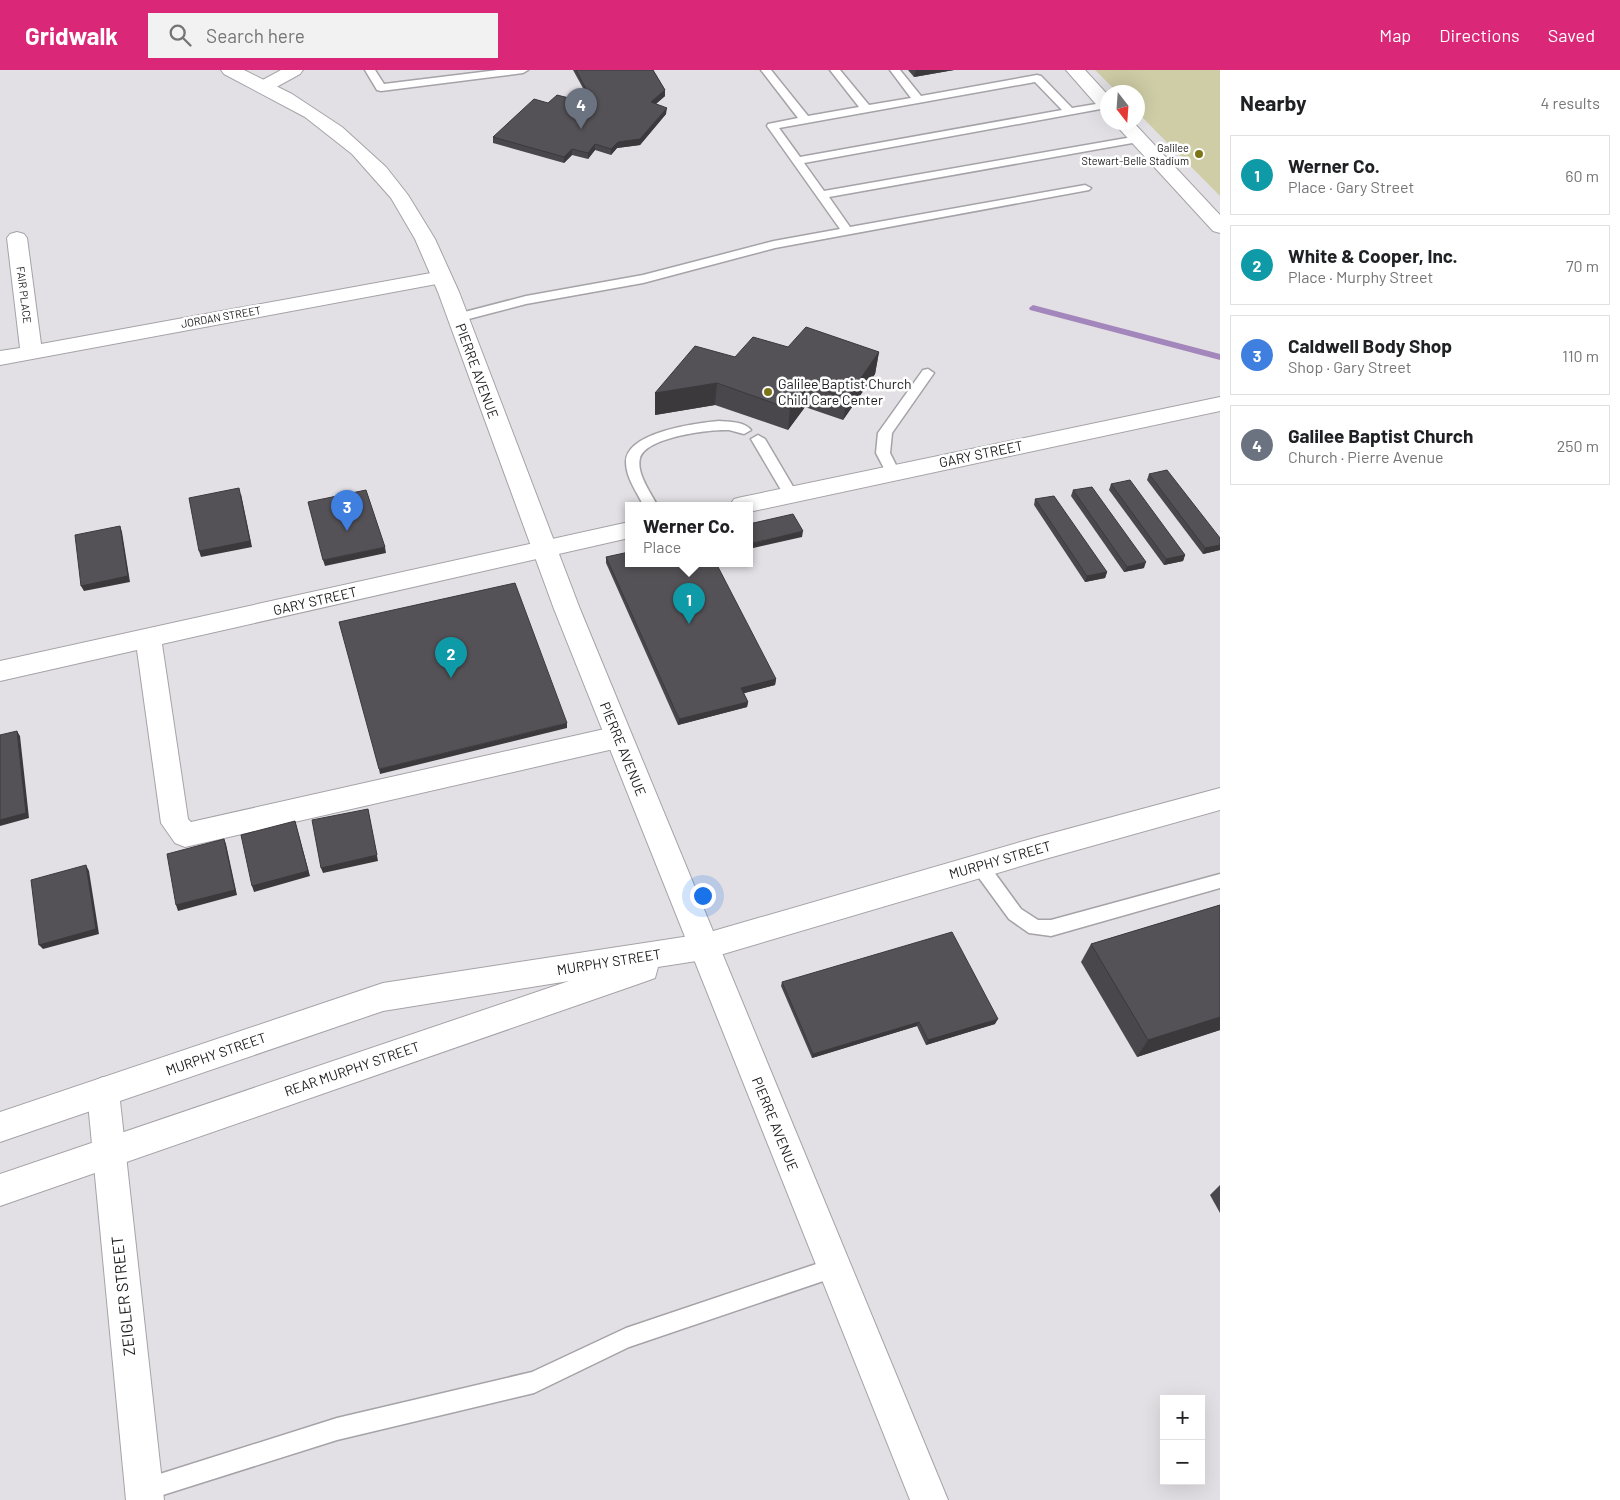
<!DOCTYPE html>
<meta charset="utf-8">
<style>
body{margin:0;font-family:Barlow,sans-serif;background:#f2f2f2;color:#202124}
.controls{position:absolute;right:15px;bottom:15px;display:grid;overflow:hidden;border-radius:0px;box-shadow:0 5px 20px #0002}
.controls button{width:45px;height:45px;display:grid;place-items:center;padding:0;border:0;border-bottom:1px solid #e0e0e0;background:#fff;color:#202124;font:25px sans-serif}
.compass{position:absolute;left:1100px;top:15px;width:45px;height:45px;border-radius:50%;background:#fff;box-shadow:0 5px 20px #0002;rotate:163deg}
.you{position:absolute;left:702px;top:825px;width:18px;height:18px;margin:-12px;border:4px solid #fff;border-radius:50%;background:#1a73e8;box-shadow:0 0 0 8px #1a73e833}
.badge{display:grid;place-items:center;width:32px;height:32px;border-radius:50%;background:#db2777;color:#fff;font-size:16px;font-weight:700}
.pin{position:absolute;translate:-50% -41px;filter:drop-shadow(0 1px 2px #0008)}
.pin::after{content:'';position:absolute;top:26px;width:18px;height:15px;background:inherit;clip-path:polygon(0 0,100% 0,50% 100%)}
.popup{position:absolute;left:625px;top:432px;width:128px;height:65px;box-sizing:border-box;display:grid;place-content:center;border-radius:0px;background:#fff;filter:drop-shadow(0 1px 4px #0005);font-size:16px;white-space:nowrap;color:#757577}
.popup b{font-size:19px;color:#202124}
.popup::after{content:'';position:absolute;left:50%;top:100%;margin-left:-10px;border:10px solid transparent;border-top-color:#fff}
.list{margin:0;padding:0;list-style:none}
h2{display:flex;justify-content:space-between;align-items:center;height:65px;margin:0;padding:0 20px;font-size:21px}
h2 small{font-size:16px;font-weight:400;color:#757577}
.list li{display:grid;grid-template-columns:32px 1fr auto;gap:15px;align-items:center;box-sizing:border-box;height:80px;margin:0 10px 10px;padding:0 10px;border:1px solid #e0e0e0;border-radius:0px}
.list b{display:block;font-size:19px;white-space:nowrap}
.list p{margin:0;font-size:16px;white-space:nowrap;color:#757577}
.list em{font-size:16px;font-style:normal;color:#757577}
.icon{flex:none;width:28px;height:28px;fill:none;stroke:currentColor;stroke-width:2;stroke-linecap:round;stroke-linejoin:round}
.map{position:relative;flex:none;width:1220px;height:1430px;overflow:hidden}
header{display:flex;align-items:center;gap:30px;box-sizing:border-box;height:70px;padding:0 25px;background:#db2777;color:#fff}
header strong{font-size:24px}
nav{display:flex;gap:28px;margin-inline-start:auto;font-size:18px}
.search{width:350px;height:45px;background:#f2f2f2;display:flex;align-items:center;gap:12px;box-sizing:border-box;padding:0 18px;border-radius:0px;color:#757577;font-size:19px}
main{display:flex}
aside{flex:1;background:#fff}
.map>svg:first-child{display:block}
</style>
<header>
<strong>Gridwalk</strong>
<div class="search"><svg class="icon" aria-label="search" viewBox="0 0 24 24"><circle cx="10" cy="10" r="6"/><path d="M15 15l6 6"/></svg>Search here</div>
<nav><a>Map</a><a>Directions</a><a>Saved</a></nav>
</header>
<main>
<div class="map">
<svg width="1220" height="1430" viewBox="0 0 1220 1430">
<rect width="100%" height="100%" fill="#e3e0e5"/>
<polygon fill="#cfcda6" points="1095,0 1220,0 1220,126 1138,43 1138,22 1117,22"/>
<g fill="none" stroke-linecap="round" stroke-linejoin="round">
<polygon fill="#a386bb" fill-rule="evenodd" points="1033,235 1220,284 1220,290 1030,240 1029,238"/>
<defs>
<g id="service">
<polygon points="365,0 375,0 384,14 498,0 528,0 523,3 381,21 377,20"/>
<path d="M761,0H771L808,46L859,37L830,0H840L869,35L911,28L890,0H900L921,26L1037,5L1041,6L1072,38L1108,32L1106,38L804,93L824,121L1138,66L1143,69L1138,72L829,127L850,157L1085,115L1091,118L1089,120L775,178L643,213L526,234L457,252L453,251L451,248L453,245L526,226L643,205L774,171L840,159L767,56L768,54L798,48ZM1035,12L1062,40L800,87L779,58Z"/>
<polygon points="928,299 934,303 892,363 890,383 900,403 893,408 888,406 876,383 878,363 923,300"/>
<path d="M719,351C729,352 744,351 751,360L744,364C739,363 734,361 729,360C710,359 646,367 640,388C636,403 651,423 657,435H643C637,422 626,408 626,392C626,362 697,353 719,351Z"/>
<polygon points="758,365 765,369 798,425 796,428 786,428 784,425 751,369"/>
<polygon points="980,789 986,791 1021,839 1038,850 1051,850 1220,804 1220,818 1051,866 1029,863 1009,849 974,801 972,796 974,791"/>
<polygon points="834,1188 841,1191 844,1198 841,1205 629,1277 534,1323 337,1370 147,1430 136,1428 133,1420 136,1412 144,1409 337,1348 532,1302 626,1258"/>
</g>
<g id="minor">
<polygon points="281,0 303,0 300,4 271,20 259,20 256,16 259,12"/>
<polygon points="1066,0 1085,0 1108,25 1108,42 1102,41"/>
<polygon points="1113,52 1133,52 1220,145 1220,163 1213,161"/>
<polygon points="17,162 24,164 27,168 41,274 442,201 449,203 452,207 449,211 442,213 0,295 0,281 20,278 7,168 10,164"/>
<polygon points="1220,327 1220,341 749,442 749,435 730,435 734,429 742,427"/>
<polygon points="629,452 629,468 162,574 188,749 191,752 618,656 627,660 631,667 627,674 618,678 185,777 175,773 161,753 137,580 0,611 0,591"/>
<polygon points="103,1007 114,1012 119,1022 164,1430 126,1430 87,1022 92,1012"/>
</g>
<polygon id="tertiary" points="1220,718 1220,740 1038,791 703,890 658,897 655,908 644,912 0,1136 0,1104 569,911 383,941 0,1072 0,1042 383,913 703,864 1038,767"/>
<polygon id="secondary" points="221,0 244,0 292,24 342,57 386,97 408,125 435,169 459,222 580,539 948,1430 910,1430 554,539 438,222 415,169 391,128 352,84 305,47 224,4"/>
</defs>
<use href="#service" stroke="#a5a2a8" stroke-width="3"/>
<use href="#minor" stroke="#a5a2a8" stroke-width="2"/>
<use href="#tertiary" stroke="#a5a2a8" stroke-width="2"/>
<use href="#secondary" stroke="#a5a2a8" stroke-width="2"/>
<use href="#service" fill="#fff" fill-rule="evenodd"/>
<use href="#minor" fill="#fff" fill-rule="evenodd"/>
<use href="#tertiary" fill="#fff" fill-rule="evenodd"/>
<use href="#secondary" fill="#fff" fill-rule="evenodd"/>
</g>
<g fill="#49474b">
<polygon points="573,0 653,0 665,20 665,26 656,34 666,44 640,75 617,78 611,85 595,80 588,89 572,85 564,93 493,73 493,67 548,33 573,29 584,20"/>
<polygon points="908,0 954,0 914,7"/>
<polygon points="788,277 879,282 875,304 843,350 805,337 788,360 715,335 655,345 655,323 735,287"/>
<polygon points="1149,404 1220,468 1220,480 1203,484 1147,410"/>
<polygon points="1111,414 1185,485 1183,491 1164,495 1109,420"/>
<polygon points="1073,420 1144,498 1124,502 1071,426"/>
<polygon points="1035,429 1107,502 1105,508 1085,512 1034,435"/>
<polygon points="606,487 776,609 775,615 744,623 748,632 747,637 678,655 606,493"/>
<polygon points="1220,835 1220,960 1137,987 1081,892 1091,874"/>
<polygon points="782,912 995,954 926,975 917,956 812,988 781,916"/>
<polygon points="1220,1115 1220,1143 1210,1125"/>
</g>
<g fill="#3c393d">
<polygon points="916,0 954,0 914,7"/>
<polygon points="665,20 665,26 651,38 651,32"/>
<polygon points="667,38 666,44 640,75 617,78 611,85 611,79 618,72"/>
<polygon points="595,74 595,80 588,89 588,83"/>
<polygon points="572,79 572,85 564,93 564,87"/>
<polygon points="879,282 875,304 843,350 847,328"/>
<polygon points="717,313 715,335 655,345 655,323"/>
<polygon points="808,315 805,337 788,360 790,339"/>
<polygon points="241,424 252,477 201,487 199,481"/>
<polygon points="120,456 122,462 130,512 84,521 81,516"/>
<polygon points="803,461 802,467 749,479 749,474"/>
<polygon points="1220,475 1220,480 1203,484 1205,478"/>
<polygon points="385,477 386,483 325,496 323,490"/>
<polygon points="1185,485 1183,491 1164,495 1166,489"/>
<polygon points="1146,492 1144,498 1124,502 1127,497"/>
<polygon points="1107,502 1105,508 1085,512 1087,506"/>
<polygon points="776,609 775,615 741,624 741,618"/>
<polygon points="748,632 747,637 678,655 679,649"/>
<polygon points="567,653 567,658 380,704 379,699"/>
<polygon points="17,661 20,666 29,748 0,756 0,750"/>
<polygon points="368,739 378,791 323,803 321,798"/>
<polygon points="295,751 310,806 254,822 252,816"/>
<polygon points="224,769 226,774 237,825 178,841 176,835"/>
<polygon points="86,795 89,801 99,864 43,879 39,875"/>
<polygon points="1220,947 1220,960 1137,987 1148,970"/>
<polygon points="998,949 995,954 926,975 928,970"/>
<polygon points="919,952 917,956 812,988 813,984"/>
</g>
<g fill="#555257" stroke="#3c393d">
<polygon points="576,0 653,0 665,20 651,32 667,38 640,69 618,72 611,79 595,74 588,83 572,79 564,87 493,67 534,29 548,33 557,25 573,29 582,20 587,21"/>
<polygon points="806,257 879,282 847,328 808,315 790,339 717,313 655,323 695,276 735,287 753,267 788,277"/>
<polygon points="1167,400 1220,468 1220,475 1205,478 1149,404"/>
<polygon points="1130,410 1185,485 1166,489 1111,414"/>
<polygon points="1092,417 1146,492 1127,497 1073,420"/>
<polygon points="239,418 250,471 199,481 189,428"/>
<polygon points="366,420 385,477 323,490 308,432"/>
<polygon points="1054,426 1107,502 1087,506 1035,429"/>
<polygon points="793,444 803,461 749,474 749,454"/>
<polygon points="120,456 128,506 81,516 75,465"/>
<polygon points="629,482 629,493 716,493 776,609 741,618 748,632 679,649 606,487"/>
<polygon points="515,513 567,653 379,699 339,552"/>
<polygon points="17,661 26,743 0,750 0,665"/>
<polygon points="368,739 377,785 321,798 312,750"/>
<polygon points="295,751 308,801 252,816 241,765"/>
<polygon points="224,769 235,820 176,835 167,784"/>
<polygon points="86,795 96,859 39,875 31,810"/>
<polygon points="1220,835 1220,947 1148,970 1091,874"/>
<polygon points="952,862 998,949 928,970 919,952 813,984 782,912"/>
</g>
<g fill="#7b7518" stroke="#fff" stroke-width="2">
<circle cx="1199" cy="84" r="5"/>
<circle cx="768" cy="322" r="5"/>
</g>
<g text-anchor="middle" stroke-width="5" stroke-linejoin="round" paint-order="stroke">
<g font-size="11" fill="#1c1b1d" stroke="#fff" text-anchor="end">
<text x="1189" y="82">Galilee<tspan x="1189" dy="13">Stewart-Belle Stadium</tspan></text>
</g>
<g font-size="11" fill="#1c1b1d" stroke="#fff">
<text transform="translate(24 225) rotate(83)" y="4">FAIR PLACE</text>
<text transform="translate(221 247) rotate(-10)" y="4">JORDAN STREET</text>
</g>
<g font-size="14" fill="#1c1b1d" stroke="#fff">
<text transform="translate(477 301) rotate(70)" y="5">PIERRE AVENUE</text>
<text transform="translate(981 384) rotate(-12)" y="5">GARY STREET</text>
<text transform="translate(315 531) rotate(-13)" y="5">GARY STREET</text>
<text transform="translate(623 679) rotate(68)" y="5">PIERRE AVENUE</text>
<text transform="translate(1000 790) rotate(-16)" y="5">MURPHY STREET</text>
<text transform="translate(609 892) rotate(-9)" y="5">MURPHY STREET</text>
<text transform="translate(216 984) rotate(-19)" y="5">MURPHY STREET</text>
<text transform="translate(352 999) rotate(-19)" y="5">REAR MURPHY STREET</text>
<text transform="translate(775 1054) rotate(68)" y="5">PIERRE AVENUE</text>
</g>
<g font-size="14" fill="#1c1b1d" stroke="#fff" text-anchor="start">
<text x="778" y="319">Galilee Baptist Church<tspan x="778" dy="16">Child Care Center</tspan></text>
</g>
<g font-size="16" fill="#1c1b1d" stroke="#fff">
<text transform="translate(123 1226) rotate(-96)" y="6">ZEIGLER STREET</text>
</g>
</g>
</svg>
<div class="controls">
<button>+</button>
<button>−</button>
</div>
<svg class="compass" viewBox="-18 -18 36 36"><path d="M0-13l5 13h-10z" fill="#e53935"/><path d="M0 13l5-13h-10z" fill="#757577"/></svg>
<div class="you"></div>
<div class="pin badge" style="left:689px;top:554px;background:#0f9aa8">1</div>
<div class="popup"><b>Werner Co.</b>Place</div>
<div class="pin badge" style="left:451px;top:608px;background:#0f9aa8">2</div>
<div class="pin badge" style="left:347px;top:461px;background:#3f7fe0">3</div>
<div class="pin badge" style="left:581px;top:59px;background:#6b7280">4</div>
</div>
<aside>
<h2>Nearby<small>4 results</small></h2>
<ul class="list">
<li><span class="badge" style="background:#0f9aa8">1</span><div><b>Werner Co.</b><p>Place · Gary Street</p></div><em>60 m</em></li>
<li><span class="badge" style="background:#0f9aa8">2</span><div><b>White &amp; Cooper, Inc.</b><p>Place · Murphy Street</p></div><em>70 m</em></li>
<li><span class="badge" style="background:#3f7fe0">3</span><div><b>Caldwell Body Shop</b><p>Shop · Gary Street</p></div><em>110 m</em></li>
<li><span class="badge" style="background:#6b7280">4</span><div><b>Galilee Baptist Church</b><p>Church · Pierre Avenue</p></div><em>250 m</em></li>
</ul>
</aside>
</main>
